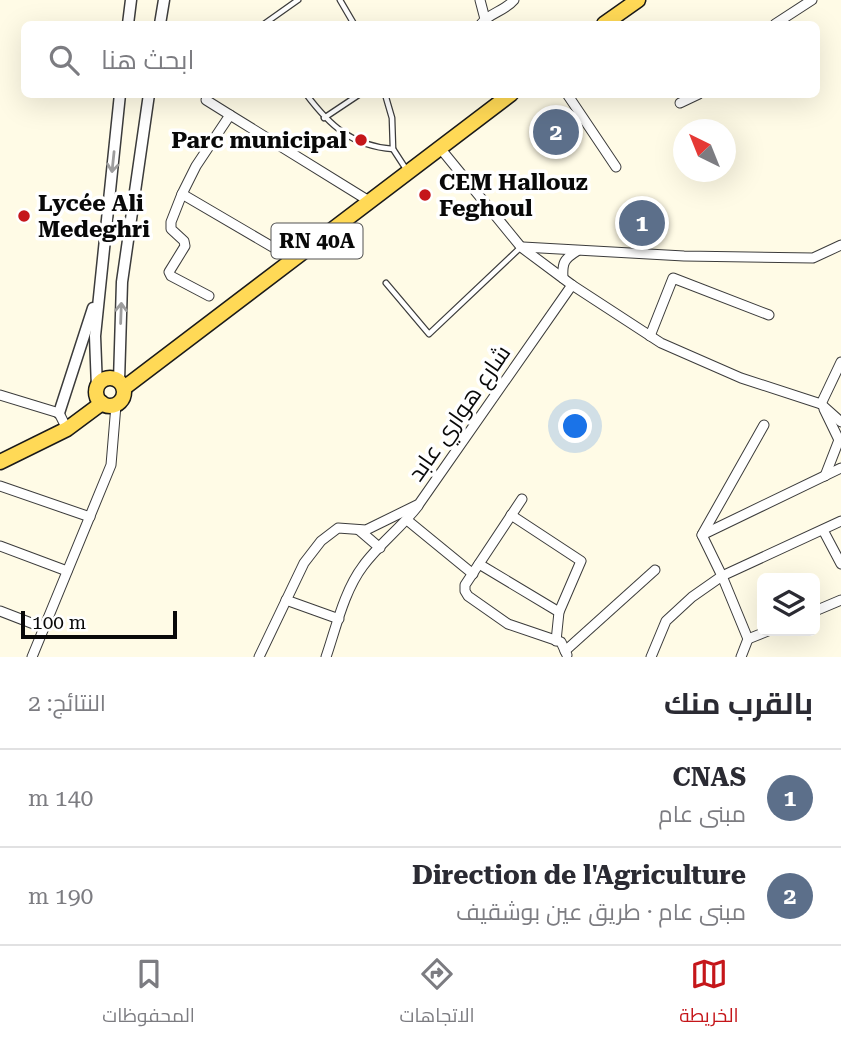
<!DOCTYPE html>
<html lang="ar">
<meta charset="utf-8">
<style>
body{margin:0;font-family:"Roboto Serif",Cairo,serif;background:#f2f2f3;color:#2b2b33;direction:rtl}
.controls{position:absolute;right:21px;bottom:21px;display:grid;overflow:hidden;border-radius:10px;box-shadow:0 7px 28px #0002}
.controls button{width:63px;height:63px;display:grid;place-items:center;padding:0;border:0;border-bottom:2px solid #e1e1e2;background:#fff;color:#2b2b33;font:35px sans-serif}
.compass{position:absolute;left:673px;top:119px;width:63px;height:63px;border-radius:50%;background:#fff;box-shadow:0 7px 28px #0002;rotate:317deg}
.scale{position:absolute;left:21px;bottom:18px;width:156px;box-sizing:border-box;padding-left:7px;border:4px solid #090909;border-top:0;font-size:19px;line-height:24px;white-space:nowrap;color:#090909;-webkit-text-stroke:5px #fff;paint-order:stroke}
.you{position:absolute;left:576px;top:427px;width:24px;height:24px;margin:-18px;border:5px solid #fff;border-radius:50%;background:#1a73e8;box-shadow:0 0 0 10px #1a73e833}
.badge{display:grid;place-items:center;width:46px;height:46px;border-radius:50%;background:#c5161a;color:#fff;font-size:23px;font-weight:700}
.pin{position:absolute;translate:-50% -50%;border:4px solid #fff;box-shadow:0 2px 7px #0006}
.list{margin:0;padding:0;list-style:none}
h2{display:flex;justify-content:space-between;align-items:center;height:91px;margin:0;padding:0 28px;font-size:30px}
h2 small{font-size:23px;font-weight:400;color:#7c7c81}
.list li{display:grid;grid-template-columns:46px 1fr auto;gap:21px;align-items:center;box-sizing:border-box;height:98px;padding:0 28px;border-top:2px solid #e1e1e2}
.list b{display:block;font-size:26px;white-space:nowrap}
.list p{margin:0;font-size:23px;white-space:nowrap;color:#7c7c81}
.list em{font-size:23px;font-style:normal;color:#7c7c81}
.icon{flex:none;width:38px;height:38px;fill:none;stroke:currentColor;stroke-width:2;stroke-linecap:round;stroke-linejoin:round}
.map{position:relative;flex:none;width:841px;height:657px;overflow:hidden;direction:ltr}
.search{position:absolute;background:#fff;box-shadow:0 7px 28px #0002;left:21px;right:21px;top:21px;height:77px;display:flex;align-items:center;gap:18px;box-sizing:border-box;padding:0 24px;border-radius:10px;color:#7c7c81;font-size:26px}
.sheet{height:287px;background:#fff}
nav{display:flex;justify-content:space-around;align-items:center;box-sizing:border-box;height:98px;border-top:2px solid #e1e1e2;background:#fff;font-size:19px;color:#7c7c81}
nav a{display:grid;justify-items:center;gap:4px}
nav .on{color:#c5161a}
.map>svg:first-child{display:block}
</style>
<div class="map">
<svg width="841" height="657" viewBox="0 0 841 657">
<rect width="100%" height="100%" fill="#fffbe6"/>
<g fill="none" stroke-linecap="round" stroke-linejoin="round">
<defs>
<g id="service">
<polyline points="340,0 354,24"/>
<polyline points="264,24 298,0"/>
<path d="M306,94C330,126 352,146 393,149"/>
<polyline points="385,94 392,118 393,149 406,169"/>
<polyline points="324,118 360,94"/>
<polyline points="386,283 429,334 521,247"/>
</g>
<g id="minor">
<polyline points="480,0 485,19"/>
<path d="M481,24C489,13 505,11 514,0"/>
<polyline points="775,24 812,0"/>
<polyline points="567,94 616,167"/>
<polyline points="206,100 230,115"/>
<polyline points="680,103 699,94"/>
<polyline points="440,148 521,247 572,285 661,343 741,378 821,404 841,422"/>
<polyline points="182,194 171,222 171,229 184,241 185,246 169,272 171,276 209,296"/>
<polyline points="523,247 684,256 813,258 841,245"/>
<polyline points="293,259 182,194 196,166 230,115 369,201"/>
<path d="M563,278C562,263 564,259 577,251"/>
<polyline points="650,336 673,278 769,315"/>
<polyline points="0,395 59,413 67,429"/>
<polyline points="821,404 841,362"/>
<polyline points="824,409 839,440 825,476"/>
<polyline points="0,486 90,517"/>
<polyline points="522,499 465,585 465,591 468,596 508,624 561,642 567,655"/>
<polyline points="511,515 581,561 559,612 556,641"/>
<polyline points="407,520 473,574"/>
<polyline points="359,530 380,548"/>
<polyline points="823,530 841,564"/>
<polyline points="703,533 764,425"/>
<polyline points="702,535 841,468"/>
<polyline points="702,535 722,576 748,639 741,657"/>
<polyline points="0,546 67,571"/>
<polyline points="479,564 559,612"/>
<polyline points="286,600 339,619"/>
<polyline points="0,611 44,628"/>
<polyline points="815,611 841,600"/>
<polyline points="748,639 768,631"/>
<polyline points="565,651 655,570"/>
<polyline points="32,657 111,465 116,405"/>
<polyline points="259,657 304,563 321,541 338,528 366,530 419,504 572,285"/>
<path d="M326,657C336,628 344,591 363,566C379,544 401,528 418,506"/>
<polyline points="651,657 666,621 692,597 722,576 841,521"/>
</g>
<g id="tertiary">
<polyline points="128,24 131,0"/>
<polyline points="160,24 164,0"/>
<polyline points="119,381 122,282 149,94"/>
<polyline points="97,388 95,336 120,94"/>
<polyline points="59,413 93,308"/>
</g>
<g id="primary">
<polyline points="604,24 638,0"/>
<circle cx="110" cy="392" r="14"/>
<polyline points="124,388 511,94"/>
<polyline points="0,462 67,429 102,403"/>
</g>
</defs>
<use href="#service" stroke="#3c3c3c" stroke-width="7"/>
<use href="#minor" stroke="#3c3c3c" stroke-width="11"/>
<use href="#tertiary" stroke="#3c3c3c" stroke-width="13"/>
<use href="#primary" stroke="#1a1a1a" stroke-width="17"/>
<use href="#service" stroke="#fff" stroke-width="4.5"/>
<use href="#minor" stroke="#fff" stroke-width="9"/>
<use href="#tertiary" stroke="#fff" stroke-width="10"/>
<use href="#primary" stroke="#ffd956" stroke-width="14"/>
</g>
<defs><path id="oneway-shaft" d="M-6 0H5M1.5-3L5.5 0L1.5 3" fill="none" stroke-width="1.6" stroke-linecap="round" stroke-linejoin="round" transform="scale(1.75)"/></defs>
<g stroke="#9d9d9d">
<use href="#oneway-shaft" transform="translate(113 162) rotate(96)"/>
<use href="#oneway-shaft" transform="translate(121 313) rotate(-88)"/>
</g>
<g fill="#c5161a" stroke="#fff" stroke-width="2.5">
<circle cx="361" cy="140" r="7"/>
<circle cx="425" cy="195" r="7"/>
<circle cx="24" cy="216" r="7"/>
</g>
<g text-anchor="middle" stroke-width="7" stroke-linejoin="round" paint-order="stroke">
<rect fill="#fff" stroke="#535353" stroke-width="2" x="271.5" y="223.5" width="91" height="35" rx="5"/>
<g font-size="21" font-weight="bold" fill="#090909">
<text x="317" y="248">RN 40A</text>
</g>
<g font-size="23" font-weight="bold" fill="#090909" stroke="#fff" text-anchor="start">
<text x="347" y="148" text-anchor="end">Parc municipal</text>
<text x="439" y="190">CEM Hallouz<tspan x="439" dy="26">Feghoul</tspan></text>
<text x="38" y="211">Lycée Ali<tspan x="38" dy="26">Medeghri</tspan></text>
</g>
<g font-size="23" fill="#090909" stroke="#fff">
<text transform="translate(459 413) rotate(-55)" y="8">شارع هواري عابد</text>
</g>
</g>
</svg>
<div class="controls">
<button><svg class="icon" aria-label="layers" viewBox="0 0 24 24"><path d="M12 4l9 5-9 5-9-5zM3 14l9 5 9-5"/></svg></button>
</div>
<svg class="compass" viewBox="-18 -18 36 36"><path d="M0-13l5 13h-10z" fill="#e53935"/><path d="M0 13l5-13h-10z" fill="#7c7c81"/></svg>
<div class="scale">100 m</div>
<div class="you"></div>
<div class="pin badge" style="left:642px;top:223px;background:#5c6f8a">1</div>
<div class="pin badge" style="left:556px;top:132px;background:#5c6f8a">2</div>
<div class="search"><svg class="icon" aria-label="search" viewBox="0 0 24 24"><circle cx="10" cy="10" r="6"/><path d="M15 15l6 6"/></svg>ابحث هنا</div>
</div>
<section class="sheet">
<h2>بالقرب منك<small>النتائج: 2</small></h2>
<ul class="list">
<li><span class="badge" style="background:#5c6f8a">1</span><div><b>CNAS</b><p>مبنى عام</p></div><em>140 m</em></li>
<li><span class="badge" style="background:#5c6f8a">2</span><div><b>Direction de l'Agriculture</b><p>مبنى عام · طريق عين بوشقيف</p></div><em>190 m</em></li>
</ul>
</section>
<nav>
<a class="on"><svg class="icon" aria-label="map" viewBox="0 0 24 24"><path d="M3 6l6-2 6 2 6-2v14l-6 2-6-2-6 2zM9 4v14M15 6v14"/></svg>الخريطة</a>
<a><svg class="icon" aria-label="directions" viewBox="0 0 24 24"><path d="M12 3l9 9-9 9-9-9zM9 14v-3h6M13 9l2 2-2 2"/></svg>الاتجاهات</a>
<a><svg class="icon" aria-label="saved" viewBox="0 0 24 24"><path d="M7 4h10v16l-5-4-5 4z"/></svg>المحفوظات</a>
</nav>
